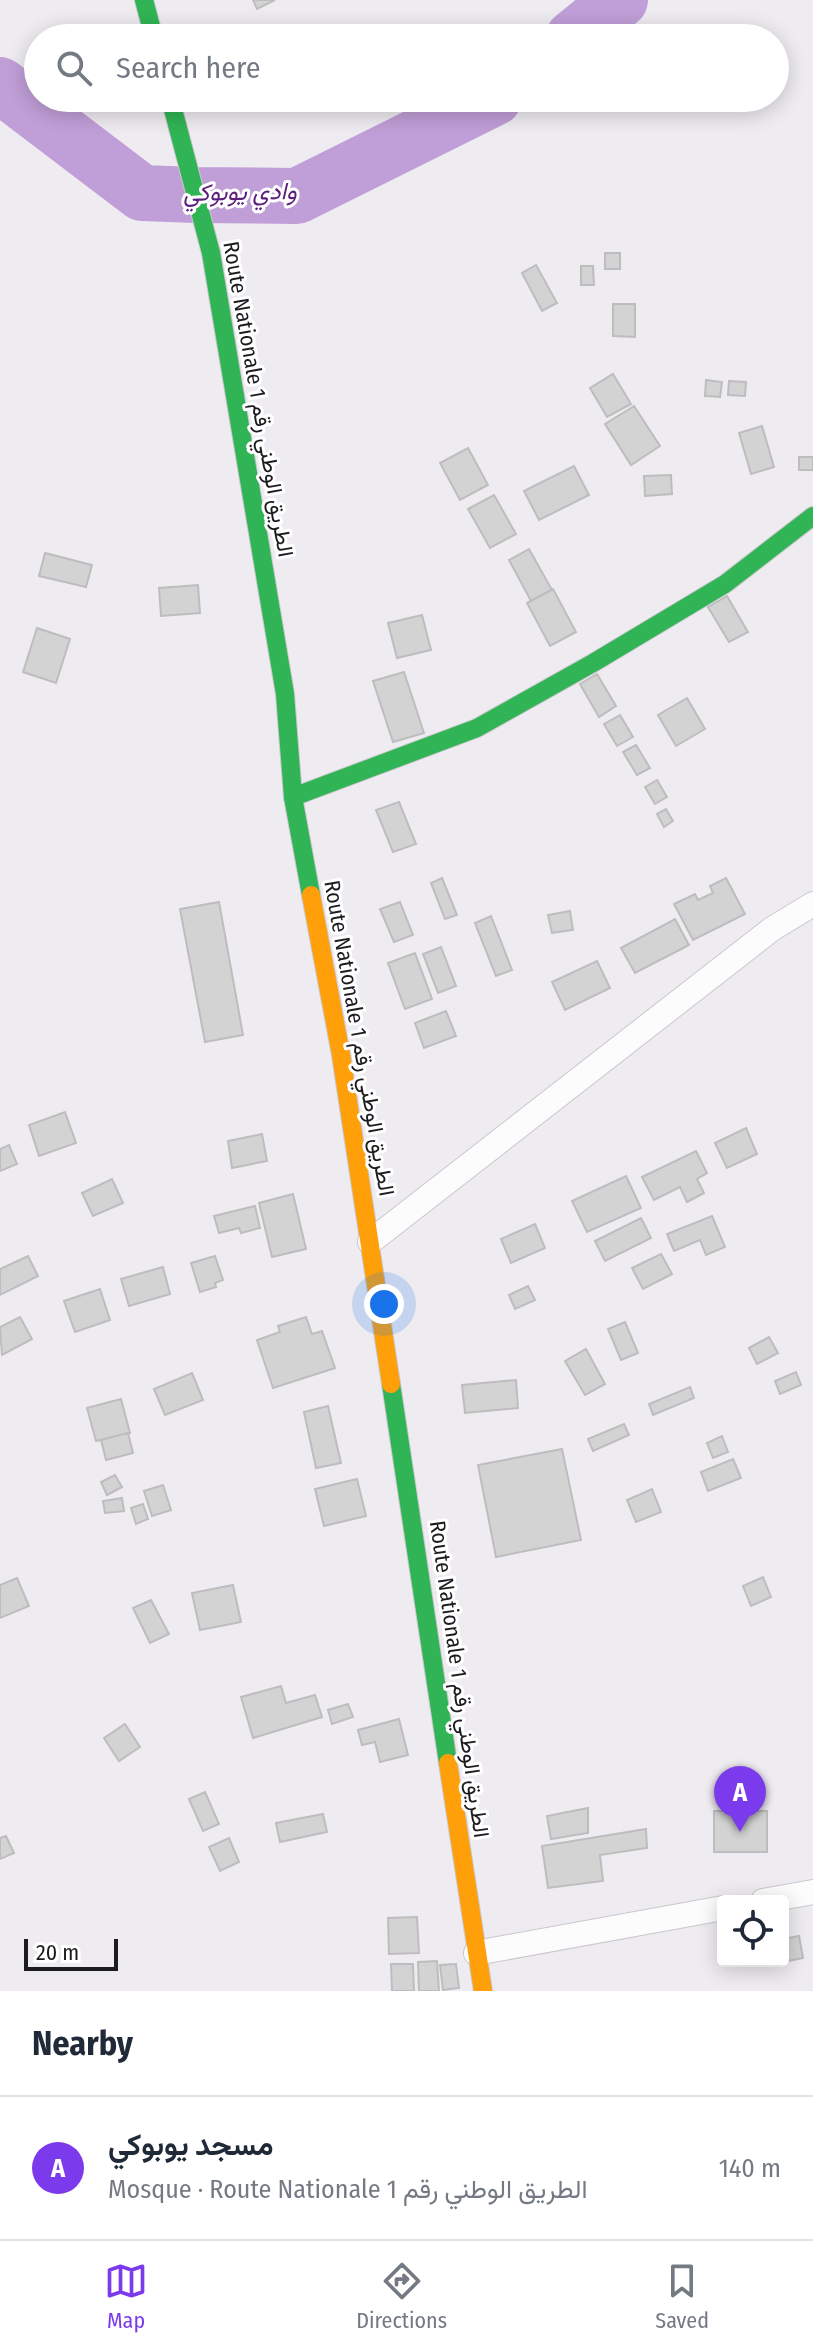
<!DOCTYPE html>
<meta charset="utf-8">
<style>
body{margin:0;font-family:"Fira Sans Condensed",Vazirmatn,sans-serif;background:#f2f2f3;color:#1f2937}
.controls{position:absolute;right:24px;bottom:24px;display:grid;overflow:hidden;border-radius:8px;box-shadow:0 4px 20px #0003}
.controls button{width:72px;height:72px;display:grid;place-items:center;padding:0;border:0;border-bottom:2px solid #e0e1e3;background:#fff;color:#1f2937;font:40px sans-serif}
.scale{position:absolute;left:24px;bottom:20px;width:94px;box-sizing:border-box;padding-left:8px;border:4px solid #1c1b1d;border-top:0;font-size:22px;line-height:28px;white-space:nowrap;color:#1c1b1d;-webkit-text-stroke:6px #fff;paint-order:stroke}
.you{position:absolute;left:384px;top:1304px;width:28px;height:28px;margin:-20px;border:6px solid #fff;border-radius:50%;background:#1a73e8;box-shadow:0 0 0 12px #1a73e833}
.badge{display:grid;place-items:center;width:52px;height:52px;border-radius:50%;background:#7c3aed;color:#fff;font-size:26px;font-weight:700}
.pin{position:absolute;translate:-50% -66px;filter:drop-shadow(0 2px 4px #0008)}
.pin::after{content:'';position:absolute;top:42px;width:28px;height:24px;background:inherit;clip-path:polygon(0 0,100% 0,50% 100%)}
.list{margin:0;padding:0;list-style:none}
h2{display:flex;justify-content:space-between;align-items:center;height:104px;margin:0;padding:0 32px;font-size:34px}
h2 small{font-size:26px;font-weight:400;color:#747a83}
.list li{display:grid;grid-template-columns:52px 1fr auto;gap:24px;align-items:center;box-sizing:border-box;height:144px;padding:0 32px;border-top:2px solid #e0e1e3}
.list b{display:block;font-size:30px;white-space:nowrap}
.list p{margin:0;font-size:26px;white-space:nowrap;color:#747a83}
.list em{font-size:26px;font-style:normal;color:#747a83}
.icon{flex:none;width:44px;height:44px;fill:none;stroke:currentColor;stroke-width:2;stroke-linecap:round;stroke-linejoin:round}
.map{position:relative;flex:none;width:813px;height:1991px;overflow:hidden}
.search{position:absolute;background:#fff;box-shadow:0 4px 20px #0003;left:24px;right:24px;top:24px;height:88px;display:flex;align-items:center;gap:20px;box-sizing:border-box;padding:0 28px;border-radius:44px;color:#747a83;font-size:30px}
.sheet{height:248px;background:#fff}
nav{display:flex;justify-content:space-around;align-items:center;box-sizing:border-box;height:112px;border-top:2px solid #e0e1e3;background:#fff;font-size:22px;color:#747a83}
nav a{display:grid;justify-items:center;gap:4px}
nav .on{color:#7c3aed}
.map>svg:first-child{display:block}
</style>
<div class="map">
<svg width="813" height="1991" viewBox="0 0 813 1991">
<rect width="100%" height="100%" fill="#efecf1"/>
<g fill="none" stroke-linecap="round" stroke-linejoin="round">
<g stroke="#c09ed7" stroke-width="56">
<polyline points="573,38 620,0"/>
<polyline points="0,85 142,193 196,195 297,196 494,98"/>
</g>
</g>
<g fill="#d4d3d4" stroke="#bebdbe" stroke-width="2">
<polygon points="253,0 275,0 257,9"/>
<rect x="605" y="253" width="15" height="16"/>
<polygon points="536,265 557,303 542,311 522,273"/>
<polygon points="581,266 593,266 594,285 581,285"/>
<polygon points="613,304 635,304 635,337 613,336"/>
<polygon points="613,374 631,404 607,417 590,388"/>
<polygon points="706,380 722,382 720,397 705,396"/>
<polygon points="729,381 746,382 745,396 728,395"/>
<polygon points="634,406 660,446 631,465 605,424"/>
<polygon points="762,426 774,467 751,474 739,433"/>
<polygon points="468,448 488,485 460,500 440,463"/>
<rect x="799" y="457" width="14" height="13"/>
<polygon points="574,466 589,495 539,520 524,491"/>
<polygon points="671,475 672,494 645,496 644,476"/>
<polygon points="494,495 516,534 490,548 468,509"/>
<polygon points="529,549 552,590 531,601 509,560"/>
<polygon points="45,553 92,565 86,587 39,576"/>
<polygon points="198,585 200,613 161,616 159,588"/>
<polygon points="553,589 576,632 550,646 527,603"/>
<polygon points="727,596 748,632 729,642 708,607"/>
<polygon points="422,615 431,650 397,658 388,623"/>
<polygon points="37,628 70,639 56,683 23,672"/>
<polygon points="404,672 424,733 393,742 373,681"/>
<polygon points="597,674 616,706 599,717 580,684"/>
<polygon points="687,698 705,729 676,746 658,715"/>
<polygon points="620,715 633,737 617,746 604,724"/>
<polygon points="636,745 650,768 637,775 623,752"/>
<polygon points="657,780 667,797 655,804 645,787"/>
<polygon points="399,802 416,844 393,852 376,810"/>
<polygon points="666,809 673,821 664,827 657,814"/>
<polygon points="442,878 457,915 445,919 431,883"/>
<polygon points="726,878 745,914 693,940 674,904 695,894 698,900 713,893 710,886"/>
<polygon points="219,902 243,1035 205,1042 180,909"/>
<polygon points="400,902 413,935 394,942 380,909"/>
<polygon points="570,911 573,930 552,933 548,915"/>
<polygon points="491,916 512,970 496,976 475,923"/>
<polygon points="675,919 689,945 635,973 621,948"/>
<polygon points="441,947 456,986 438,993 423,954"/>
<polygon points="415,953 432,999 405,1009 388,963"/>
<polygon points="597,961 610,988 565,1010 552,982"/>
<polygon points="446,1011 456,1036 424,1048 415,1023"/>
<polygon points="65,1112 76,1143 39,1156 29,1125"/>
<polygon points="746,1128 757,1154 727,1168 715,1143"/>
<polygon points="262,1134 267,1161 232,1168 228,1141"/>
<polygon points="9,1145 17,1164 0,1171 0,1149"/>
<polygon points="696,1151 707,1173 697,1179 704,1193 687,1202 680,1187 654,1200 642,1177"/>
<polygon points="626,1176 641,1208 587,1232 572,1201"/>
<polygon points="112,1179 123,1203 93,1216 82,1193"/>
<polygon points="293,1194 306,1249 272,1257 259,1203"/>
<polygon points="255,1206 260,1228 241,1233 239,1228 219,1233 214,1216"/>
<polygon points="712,1216 725,1247 706,1255 700,1240 674,1251 667,1234"/>
<polygon points="641,1218 651,1238 605,1261 595,1241"/>
<polygon points="535,1224 545,1248 511,1263 501,1239"/>
<polygon points="661,1254 672,1274 643,1289 632,1268"/>
<polygon points="28,1256 38,1276 0,1295 0,1269"/>
<polygon points="215,1256 223,1280 215,1283 216,1287 200,1292 191,1263"/>
<polygon points="163,1267 170,1294 129,1306 121,1279"/>
<polygon points="528,1286 535,1300 515,1309 509,1295"/>
<polygon points="100,1289 110,1320 75,1332 64,1301"/>
<polygon points="20,1317 32,1339 2,1355 0,1327"/>
<polygon points="306,1317 312,1334 322,1331 335,1368 273,1388 257,1340 280,1332 278,1326"/>
<polygon points="625,1322 638,1353 621,1360 608,1329"/>
<polygon points="769,1337 778,1353 757,1364 749,1348"/>
<polygon points="586,1349 605,1384 585,1395 565,1361"/>
<polygon points="796,1372 801,1385 780,1394 775,1381"/>
<polygon points="192,1373 203,1400 165,1415 154,1389"/>
<polygon points="516,1380 518,1408 465,1413 462,1385"/>
<polygon points="690,1387 694,1398 653,1415 649,1404"/>
<polygon points="121,1399 130,1433 96,1441 87,1408"/>
<polygon points="328,1406 341,1463 316,1468 304,1412"/>
<polygon points="624,1424 629,1435 593,1451 588,1439"/>
<polygon points="128,1433 133,1453 106,1460 101,1440"/>
<polygon points="722,1436 728,1452 713,1458 707,1443"/>
<polygon points="562,1449 581,1540 496,1557 478,1465"/>
<polygon points="733,1459 741,1478 708,1491 701,1472"/>
<polygon points="115,1475 122,1487 107,1495 101,1482"/>
<polygon points="357,1479 366,1516 324,1526 315,1489"/>
<polygon points="163,1485 171,1510 152,1516 144,1491"/>
<polygon points="652,1489 661,1512 636,1522 627,1500"/>
<polygon points="122,1498 124,1511 105,1513 103,1501"/>
<polygon points="143,1504 148,1519 136,1524 131,1508"/>
<polygon points="763,1577 771,1597 751,1606 743,1586"/>
<polygon points="17,1578 29,1606 0,1618 0,1585"/>
<polygon points="233,1585 241,1622 200,1630 192,1593"/>
<polygon points="151,1600 169,1634 150,1643 133,1608"/>
<polygon points="281,1686 286,1703 315,1695 322,1717 253,1738 241,1697"/>
<polygon points="348,1704 353,1717 332,1724 328,1710"/>
<polygon points="399,1719 408,1755 380,1762 375,1742 362,1745 358,1730"/>
<polygon points="125,1724 140,1747 119,1761 104,1738"/>
<polygon points="205,1792 219,1824 203,1831 189,1799"/>
<polygon points="588,1808 588,1833 551,1839 547,1816"/>
<rect x="714" y="1811" width="53" height="41"/>
<polygon points="323,1814 327,1832 280,1842 276,1823"/>
<polygon points="646,1829 647,1848 600,1855 603,1881 548,1888 542,1846"/>
<polygon points="6,1836 14,1853 0,1859 0,1838"/>
<polygon points="229,1838 239,1862 220,1871 209,1847"/>
<polygon points="417,1917 419,1953 389,1954 388,1918"/>
<polygon points="799,1936 803,1958 778,1963 777,1961 783,1961 783,1939"/>
<polygon points="437,1961 439,1991 419,1991 418,1962"/>
<polygon points="391,1964 413,1964 414,1991 392,1991"/>
<polygon points="456,1964 459,1988 443,1990 440,1965"/>
</g>
<g fill="none" stroke-linecap="round" stroke-linejoin="round">
<defs>
<g id="street">
<polyline points="370,1242 772,929 813,904"/>
<polyline points="763,1901 813,1892"/>
<polyline points="476,1953 723,1908"/>
</g>
<g id="fast">
<polyline points="144,0 154,38"/>
<polyline points="170,98 211,253 285,694 293,797 311,895"/>
<polyline points="293,797 477,728 593,663 725,584 813,516"/>
<polyline points="391,1384 448,1763"/>
</g>
<g id="slow">
<polyline points="311,895 341,1055 391,1384"/>
<polyline points="448,1763 483,1991"/>
</g>
</defs>
<use href="#street" stroke="#cac8cc" stroke-width="26"/>
<use href="#fast" stroke="#cac8cc" stroke-width="20"/>
<use href="#slow" stroke="#cac8cc" stroke-width="20"/>
<use href="#street" stroke="#fdfcfd" stroke-width="24"/>
<use href="#fast" stroke="#30b455" stroke-width="18"/>
<use href="#slow" stroke="#ff9f0a" stroke-width="18"/>
</g>
<g text-anchor="middle" stroke-width="6" stroke-linejoin="round" paint-order="stroke">
<g font-size="22" fill="#1c1b1d" stroke="#fff">
<text transform="translate(259 399) rotate(80)" y="8">Route Nationale الطريق الوطني رقم 1</text>
<text transform="translate(360 1038) rotate(80)" y="8">Route Nationale الطريق الوطني رقم 1</text>
<text transform="translate(460 1679) rotate(82)" y="8">Route Nationale الطريق الوطني رقم 1</text>
</g>
<g font-size="24" font-style="italic" fill="#5c1e7d" stroke="#fff">
<text transform="translate(240 192) rotate(-1)" y="8">وادي يوبوكي</text>
</g>
</g>
</svg>
<div class="controls">
<button><svg class="icon" aria-label="locate" viewBox="0 0 24 24"><circle cx="12" cy="12" r="6"/><path d="M12 2v4M12 18v4M2 12h4M18 12h4"/></svg></button>
</div>
<div class="scale">20 m</div>
<div class="you"></div>
<div class="pin badge" style="left:740px;top:1832px">A</div>
<div class="search"><svg class="icon" aria-label="search" viewBox="0 0 24 24"><circle cx="10" cy="10" r="6"/><path d="M15 15l6 6"/></svg>Search here</div>
</div>
<section class="sheet">
<h2>Nearby<small></small></h2>
<ul class="list">
<li><span class="badge">A</span><div><b>مسجد يوبوكي</b><p>Mosque · Route Nationale الطريق الوطني رقم 1</p></div><em>140 m</em></li>
</ul>
</section>
<nav>
<a class="on"><svg class="icon" aria-label="map" viewBox="0 0 24 24"><path d="M3 6l6-2 6 2 6-2v14l-6 2-6-2-6 2zM9 4v14M15 6v14"/></svg>Map</a>
<a><svg class="icon" aria-label="directions" viewBox="0 0 24 24"><path d="M12 3l9 9-9 9-9-9zM9 14v-3h6M13 9l2 2-2 2"/></svg>Directions</a>
<a><svg class="icon" aria-label="saved" viewBox="0 0 24 24"><path d="M7 4h10v16l-5-4-5 4z"/></svg>Saved</a>
</nav>
